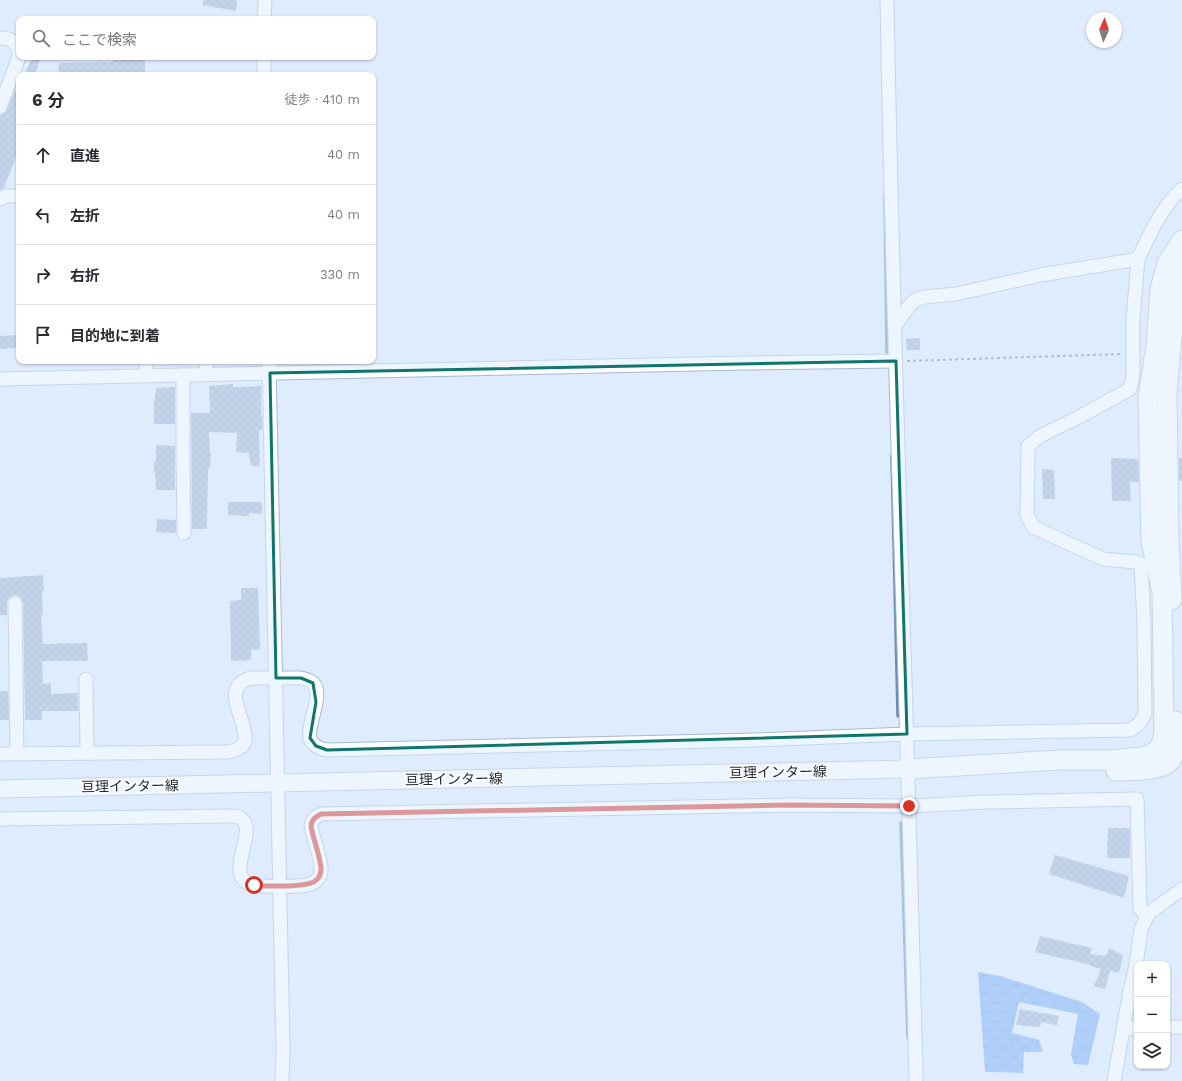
<!DOCTYPE html>
<html lang="ja">
<meta charset="utf-8">
<style>
body{margin:0;font-family:"Work Sans","Noto Sans JP",sans-serif;background:#f2f2f3;color:#2b2b33}
.controls{position:absolute;right:12px;bottom:12px;display:grid;overflow:hidden;border-radius:8px;box-shadow:0 1px 3px #0004}
.controls button{width:36px;height:36px;display:grid;place-items:center;padding:0;border:0;border-bottom:1px solid #e1e1e2;background:#fff;color:#2b2b33;font:20px sans-serif}
.compass{position:absolute;left:1086px;top:12px;width:36px;height:36px;border-radius:50%;background:#fff;box-shadow:0 1px 3px #0004;rotate:3deg}
.stop{position:absolute;width:12px;height:12px;margin:-9px;border:3px solid #d93025;border-radius:50%;background:#fff}
.stop.end{background:#d93025;border-color:#fff;box-shadow:0 1px 4px #0008}
.list{margin:0;padding:0;list-style:none}
h2{display:flex;justify-content:space-between;align-items:center;height:52px;margin:0;padding:0 16px;font-size:17px}
h2 small{font-size:13px;font-weight:400;color:#7c7c81}
.list li{display:grid;grid-template-columns:26px 1fr auto;gap:12px;align-items:center;box-sizing:border-box;height:60px;padding:0 16px;border-top:1px solid #e1e1e2}
.list b{display:block;font-size:15px;white-space:nowrap}
.list em{font-size:13px;font-style:normal;color:#7c7c81}
.icon{flex:none;width:22px;height:22px;fill:none;stroke:currentColor;stroke-width:2;stroke-linecap:round;stroke-linejoin:round}
.map{position:relative;flex:none;width:1182px;height:1081px;overflow:hidden}
.search{position:absolute;background:#fff;box-shadow:0 1px 3px #0004;left:16px;top:16px;width:360px;height:44px;display:flex;align-items:center;gap:10px;box-sizing:border-box;padding:0 14px;border-radius:8px;color:#7c7c81;font-size:15px}
.panel{position:absolute;background:#fff;box-shadow:0 1px 3px #0004;left:16px;top:72px;width:360px;height:292px;border-radius:8px}
.map>svg:first-child{display:block}
</style>
<div class="map">
<svg width="1182" height="1081" viewBox="0 0 1182 1081">
<defs>
<pattern id="forest-crowns" width="20" height="18" patternUnits="userSpaceOnUse"><rect width="20" height="18" fill="#77acf7"/><path d="M2 6a3 3 0 1 1 6 0M12 15a3 3 0 1 1 6 0" fill="none" stroke="#618cc9"/></pattern>
<pattern id="building-cross-hatch" width="8" height="8" patternUnits="userSpaceOnUse"><rect width="8" height="8" fill="#a3b7d4"/><path d="M0 0l8 8M0 8l8-8" fill="none" stroke="#8c9db6"/></pattern>
</defs>
<rect width="100%" height="100%" fill="#dfecfe"/>
<polygon fill="url(#forest-crowns)" points="978,972 1000,976 1082,1002 1100,1014 1088,1065 1074,1064 1071,1054 1078,1014 1019,1002 1012,1033 1039,1040 1043,1052 1024,1052 1023,1073 985,1072"/>
<g fill="none" stroke-linecap="round" stroke-linejoin="round">
<g stroke="#6b8cb9" stroke-width="3.5">
<polyline points="885,195 887,353"/>
<polyline points="892,456 898,716"/>
<polyline points="901,823 908,1038"/>
</g>
</g>
<g fill="url(#building-cross-hatch)">
<polygon points="203,0 237,0 236,11 203,5"/>
<polygon points="33,57 41,57 35,75 24,75"/>
<polygon points="113,57 145,57 145,75 58,75 59,63 113,62"/>
<polygon points="15,90 19,91 19,149 4,188 0,190 0,115 5,113 7,110"/>
<polygon points="17,335 18,348 0,349 0,336"/>
<polygon points="920,338 920,350 907,350 906,339"/>
<polygon points="233,384 233,387 261,386 261,415 262,415 262,430 259,430 260,466 251,466 249,453 236,452 237,433 209,432 210,453 211,453 210,468 208,468 207,529 192,529 191,413 210,413 209,386"/>
<polygon points="175,387 175,424 154,424 154,405 156,388"/>
<polygon points="156,445 175,446 175,490 156,490 155,473 154,473 154,461 156,461"/>
<polygon points="1111,458 1138,459 1139,482 1130,482 1131,501 1112,501"/>
<rect x="1179" y="458" width="3" height="23"/>
<polygon points="1042,469 1054,470 1055,499 1043,499"/>
<polygon points="228,502 262,502 262,514 249,513 249,516 228,515"/>
<polygon points="157,519 176,520 176,533 156,532"/>
<polygon points="43,575 44,591 42,591 43,615 41,615 43,644 87,643 88,661 42,661 43,684 51,683 51,694 78,693 78,711 42,711 42,720 25,720 23,603 22,599 19,596 15,595 11,596 8,599 7,603 7,615 0,615 0,578"/>
<polygon points="241,588 258,588 260,649 251,650 251,660 231,661 230,601 241,600"/>
<polygon points="0,691 8,691 9,720 0,720"/>
<polygon points="1108,828 1130,828 1130,858 1107,858"/>
<polygon points="1055,855 1129,876 1124,898 1049,874"/>
<polygon points="1040,936 1092,948 1090,954 1106,956 1109,949 1115,951 1123,955 1119,973 1110,971 1105,989 1094,986 1101,969 1090,966 1091,965 1035,952"/>
<polygon points="1020,1009 1059,1016 1057,1025 1041,1022 1040,1027 1016,1025"/>
</g>
<g fill="none" stroke-linecap="round" stroke-linejoin="round">
<defs>
<g id="minor">
<path d="M887,0C893,360 908,721 916,1081"/>
<polyline points="264,19 265,0"/>
<path d="M0,38C12,38 16,42 19,53"/>
<polyline points="264,57 264,75"/>
<polyline points="0,107 19,57"/>
<polyline points="0,199 6,196 19,196"/>
<path d="M1138,259C1149,236 1162,206 1182,189"/>
<polyline points="146,361 146,375"/>
<polyline points="206,361 207,375"/>
<polyline points="269,361 283,1049 282,1081"/>
<polyline points="183,375 183,455 184,533"/>
<polyline points="0,379 744,363 896,361"/>
<polyline points="15,603 17,754"/>
<polyline points="86,679 87,753"/>
<path d="M0,754L226,752C233,751 244,749 245,740C248,721 218,687 251,678H301C305,679 310,680 313,683C325,696 304,729 311,741C315,747 321,749 327,750L756,740L907,734L1130,730L1139,724L1145,714L1144,625L1141,564L1135,562L1103,559L1033,527L1027,515L1028,446L1040,436L1079,417L1130,389L1133,376V319L1138,259L1041,275L956,294L924,297L915,300L908,307L895,326"/>
<path d="M0,819L230,816C232,816 236,816 239,817C260,828 227,868 246,882C254,888 296,887 307,885C314,884 321,878 321,871C322,858 313,840 311,826C312,819 315,817 321,814L789,805L909,806L987,802L1137,799L1140,909L1143,912L1149,913"/>
<polyline points="1167,1027 1182,1027"/>
<polyline points="1123,1029 1137,1028"/>
<polyline points="1114,1081 1129,996 1136,965 1141,929 1149,913 1182,889"/>
</g>
<polyline id="major" points="0,789 908,769"/>
<g id="highway">
<polyline points="1169,317 1173,294 1182,266"/>
<polyline points="1172,600 1169,540 1167,395 1172,336 1182,306"/>
<polyline points="908,769 1060,760 1112,760 1140,757 1150,755 1157,750 1162,742 1164,732 1162,592 1151,541 1148,397 1156,345 1160,289 1167,263 1182,240"/>
<path d="M1116,771C1132,770 1171,774 1174,753C1176,743 1175,731 1175,721"/>
</g>
</defs>
<use href="#minor" stroke="#a5b9d6" stroke-width="15"/>
<use href="#major" stroke="#a5b9d6" stroke-width="19"/>
<use href="#highway" stroke="#a5b9d6" stroke-width="21"/>
<polyline stroke="#7d8896" stroke-width="2" stroke-dasharray="3 3" stroke-linecap="butt" points="907,361 1121,354"/>
<use href="#minor" stroke="#fff" stroke-width="13"/>
<use href="#major" stroke="#fff" stroke-width="17"/>
<use href="#highway" stroke="#fff" stroke-width="19"/>
</g>
<g fill="none" stroke-linecap="round" stroke-linejoin="round">
<path stroke="#d93025" stroke-width="5" d="M254,885L260,886C269,886 278,886 288,886C304,885 326,886 320,862C318,850 313,838 311,826C312,819 315,817 321,814L789,805L909,806"/>
</g>
<path d="M0 0H1182V1081H0ZM896,361L907,734L327,750L316,746L310,738L316,702L313,683L301,678H276L270,373Z" fill="#dfecfe" fill-opacity=".55" fill-rule="evenodd"/>
<path fill="none" stroke="#0f766e" stroke-width="3" stroke-linejoin="round" d="M896,361L907,734L327,750L316,746L310,738L316,702L313,683L301,678H276L270,373Z"/>
<g text-anchor="middle" stroke-width="3.5" stroke-linejoin="round" paint-order="stroke">
<g font-size="14" fill="#1f2732" stroke="#fff">
<text transform="translate(778 772) rotate(-1)" y="5">亘理インター線</text>
<text transform="translate(454 779) rotate(-1)" y="5">亘理インター線</text>
<text transform="translate(130 786) rotate(-1)" y="5">亘理インター線</text>
</g>
</g>
</svg>
<div class="controls">
<button>+</button>
<button>−</button>
<button><svg class="icon" aria-label="layers" viewBox="0 0 24 24"><path d="M12 4l9 5-9 5-9-5zM3 14l9 5 9-5"/></svg></button>
</div>
<svg class="compass" viewBox="-18 -18 36 36"><path d="M0-13l5 13h-10z" fill="#e53935"/><path d="M0 13l5-13h-10z" fill="#7c7c81"/></svg>
<div class="stop" style="left:254px;top:885px"></div>
<div class="stop end" style="left:909px;top:806px"></div>
<div class="search"><svg class="icon" aria-label="search" viewBox="0 0 24 24"><circle cx="10" cy="10" r="6"/><path d="M15 15l6 6"/></svg>ここで検索</div>
<section class="panel">
<h2>6 分<small>徒歩 · 410 m</small></h2>
<ul class="list">
<li><svg class="icon" aria-label="ahead" viewBox="0 0 24 24"><path d="M12 20V5M6 11l6-6 6 6"/></svg><div><b>直進</b></div><em>40 m</em></li>
<li><svg class="icon" aria-label="left" viewBox="0 0 24 24"><path d="M17 20v-9H6M10 6l-5 5 5 5"/></svg><div><b>左折</b></div><em>40 m</em></li>
<li><svg class="icon" aria-label="right" viewBox="0 0 24 24"><path d="M7 20v-9h11M14 6l5 5-5 5"/></svg><div><b>右折</b></div><em>330 m</em></li>
<li><svg class="icon" aria-label="arrive" viewBox="0 0 24 24"><path d="M6 21V4h12l-3 4 3 4H6"/></svg><div><b>目的地に到着</b></div></li>
</ul>
</section>
</div>
